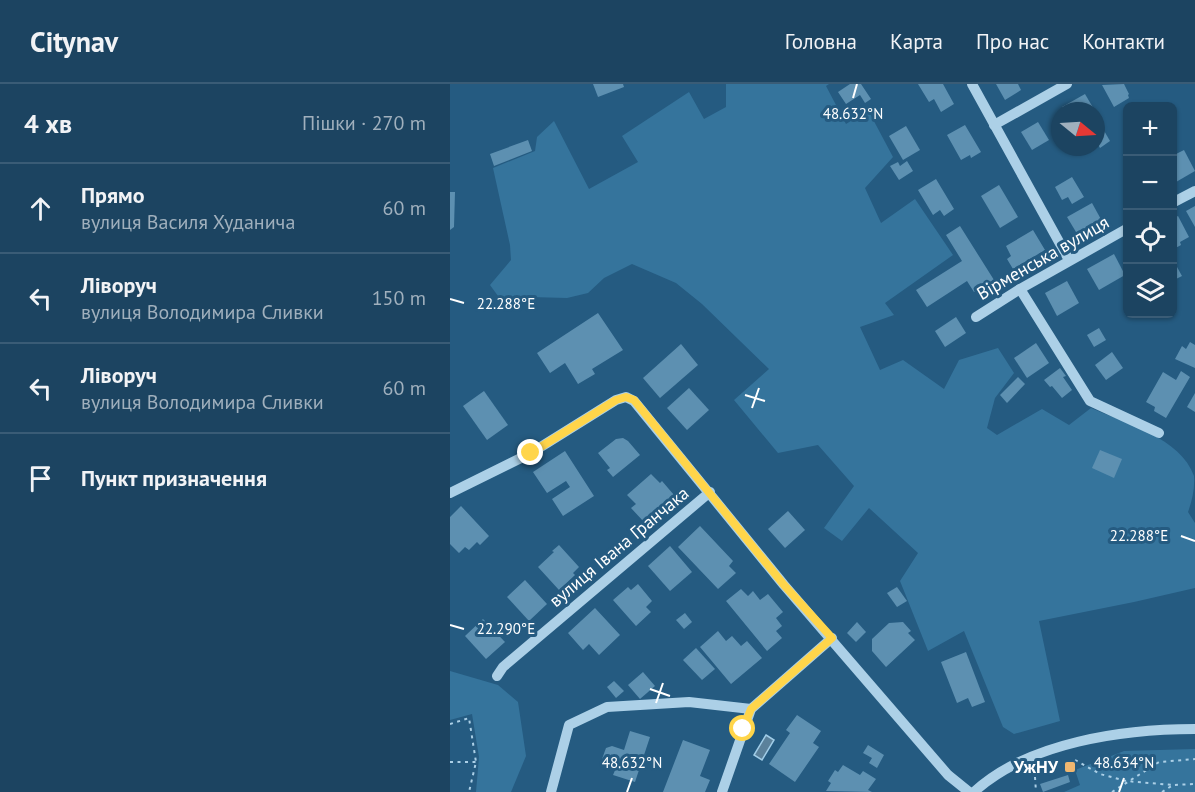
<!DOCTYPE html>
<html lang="uk">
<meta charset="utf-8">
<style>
body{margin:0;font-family:"PT Sans",sans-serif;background:#294e6a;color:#f1f3f6}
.controls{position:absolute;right:18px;top:18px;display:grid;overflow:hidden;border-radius:9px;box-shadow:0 2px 4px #0004}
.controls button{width:54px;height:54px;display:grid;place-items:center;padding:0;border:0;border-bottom:2px solid #3a5c76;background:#1c4461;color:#f1f3f6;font:30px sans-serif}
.compass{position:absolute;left:601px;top:18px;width:54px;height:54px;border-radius:50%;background:#1c4461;box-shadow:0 2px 4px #0004;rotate:108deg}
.stop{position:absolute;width:18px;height:18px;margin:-14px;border:4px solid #ffd54a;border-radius:50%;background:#fff}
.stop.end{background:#ffd54a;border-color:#fff;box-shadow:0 2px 6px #0008}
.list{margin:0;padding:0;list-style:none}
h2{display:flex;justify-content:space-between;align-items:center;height:78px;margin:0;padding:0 24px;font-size:26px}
h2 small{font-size:20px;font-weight:400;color:#a0b0bd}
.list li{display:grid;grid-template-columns:39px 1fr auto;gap:18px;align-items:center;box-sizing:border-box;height:90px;padding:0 24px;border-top:2px solid #3a5c76}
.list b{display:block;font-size:22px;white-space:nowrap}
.list p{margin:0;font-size:20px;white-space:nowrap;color:#a0b0bd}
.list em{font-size:20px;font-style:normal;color:#a0b0bd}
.icon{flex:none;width:33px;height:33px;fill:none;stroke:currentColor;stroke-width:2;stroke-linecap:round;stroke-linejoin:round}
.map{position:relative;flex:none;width:745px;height:708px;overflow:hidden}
header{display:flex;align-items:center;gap:36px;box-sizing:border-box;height:84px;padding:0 30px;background:#1c4461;border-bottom:2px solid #3a5c76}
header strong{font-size:28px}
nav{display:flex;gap:33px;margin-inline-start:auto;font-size:21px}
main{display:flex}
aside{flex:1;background:#1c4461}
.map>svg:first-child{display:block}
</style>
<header>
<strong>Citynav</strong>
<nav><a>Головна</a><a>Карта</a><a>Про нас</a><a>Контакти</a></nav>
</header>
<main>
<aside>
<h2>4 хв<small>Пішки · 270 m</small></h2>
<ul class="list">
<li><svg class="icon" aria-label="ahead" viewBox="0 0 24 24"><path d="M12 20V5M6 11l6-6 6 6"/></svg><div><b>Прямо</b><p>вулиця Василя Худанича</p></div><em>60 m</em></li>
<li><svg class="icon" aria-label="left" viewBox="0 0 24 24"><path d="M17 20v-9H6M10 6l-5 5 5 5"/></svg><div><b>Ліворуч</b><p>вулиця Володимира Сливки</p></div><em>150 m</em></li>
<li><svg class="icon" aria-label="left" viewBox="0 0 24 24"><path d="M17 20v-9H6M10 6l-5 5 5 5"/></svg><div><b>Ліворуч</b><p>вулиця Володимира Сливки</p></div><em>60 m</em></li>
<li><svg class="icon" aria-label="arrive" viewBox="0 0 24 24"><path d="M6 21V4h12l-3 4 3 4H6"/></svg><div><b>Пункт призначення</b></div></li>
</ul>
</aside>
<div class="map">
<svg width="745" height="708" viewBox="0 0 745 708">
<rect width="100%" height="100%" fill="#255b81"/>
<g fill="#35749c">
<path d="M276,0H379L376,2L396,40L418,26L443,73L415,104L431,139L465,115L503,171L435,219L444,231L410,243L430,286L453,276L494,305L509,276L548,264L564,289L545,314L537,344L547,351L592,325L619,341L641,324C675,339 731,354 744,392C745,404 742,417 738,428L745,439V504L684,518L589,537L610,637L564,650L553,643L514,547L478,567L450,497L468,469L419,424L392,457L374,444L404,402L368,361L328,369L284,316L319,285L252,220L226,199L182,180L154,194L138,209L117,214L80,213L56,223L40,201L61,176L60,161L43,84L85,67L87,53L104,37L139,105L188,78L172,52L239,8L254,35L276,23Z"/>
<polygon points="0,587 48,601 68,618 76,672 61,708 26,708 29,673 22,630 0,636"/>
<polygon points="745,665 745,708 614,708 630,701 625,686 674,667"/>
</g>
<polygon fill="#5b819b" stroke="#a0cce7" stroke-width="1.5" points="316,651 324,656 312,676 304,671"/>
<g fill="#5d90b1">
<polygon points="143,0 173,0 174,3 148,13"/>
<polygon points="400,0 411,0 421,15 415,19 410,11 396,20 388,8"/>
<polygon points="468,0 493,0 504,20 491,28 484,15 479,18"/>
<polygon points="546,0 568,0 571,6 555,16"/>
<polygon points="674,0 679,10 678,11 679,14 664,23 652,1"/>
<polygon points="635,10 645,27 615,27 612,23"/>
<polygon points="588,38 599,56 582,66 571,48"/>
<polygon points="649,38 660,57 650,64 646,57 646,40"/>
<polygon points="515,41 531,68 521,74 520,71 511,76 497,51"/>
<polygon points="456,42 470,66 453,76 439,52"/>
<polygon points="78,56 82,67 44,82 40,70"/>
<polygon points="734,66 745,87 726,98 722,91 722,72"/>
<polygon points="457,77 463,87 449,96 440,82 448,78 450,82"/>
<polygon points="622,93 634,113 622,120 618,113 612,116 605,103"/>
<polygon points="486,95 504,125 494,132 490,126 483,131 468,106"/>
<polygon points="549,101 568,133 550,144 531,112"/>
<polygon points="0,108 5,108 4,143 0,146"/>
<polygon points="642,119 653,139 629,153 617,133"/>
<polygon points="745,122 745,143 736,127"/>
<polygon points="728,132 739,153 730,158 731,161 722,166 722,135"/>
<polygon points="510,142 544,196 524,208 517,197 477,223 466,206 512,177 496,151"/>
<polygon points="583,146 595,166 563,185 557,175 561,172 556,162"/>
<polygon points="664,170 675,191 649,206 637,185"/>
<polygon points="722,174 732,192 724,196 722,194"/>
<polygon points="617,197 629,219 607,232 595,209"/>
<polygon points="148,229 173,266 142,285 145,290 128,300 115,279 100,289 87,269"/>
<polygon points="506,233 516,249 495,263 485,247"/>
<polygon points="649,244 656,256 644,263 637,251"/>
<polygon points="740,258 745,261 745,284 725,275 732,262 736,265"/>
<polygon points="586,259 599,279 577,294 564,274"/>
<polygon points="231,260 248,281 210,314 193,294"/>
<polygon points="662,268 673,284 656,296 645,281"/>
<polygon points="610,284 616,292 613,293 622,306 612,314 602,302 600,303 594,296"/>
<polygon points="731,287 740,293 716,334 704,327 705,323 696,318 713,288 726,296"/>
<polygon points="568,293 575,300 557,319 550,311"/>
<polygon points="239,304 259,326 237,346 217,324"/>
<polygon points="34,307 58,341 37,356 13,322"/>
<polygon points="745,309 745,328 737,323"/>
<polygon points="173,354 178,357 190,371 163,393 157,386 160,384 148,369 166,355"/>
<polygon points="650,366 672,375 664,394 642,384"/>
<polygon points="115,367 144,412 113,432 102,415 120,403 116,397 97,409 83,388"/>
<polygon points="201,390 210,399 212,397 224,411 194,438 181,424 186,420 177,411"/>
<polygon points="11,422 39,452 30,461 27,458 19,466 15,463 9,469 0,460 0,433"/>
<polygon points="338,427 355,446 335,464 318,445"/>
<polygon points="250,442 283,477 279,482 286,489 268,505 228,463"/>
<polygon points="109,461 129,483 123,489 125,491 109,506 88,483 104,468 102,467"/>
<polygon points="220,462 242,488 220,507 198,482"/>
<polygon points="75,496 97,520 79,537 57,513"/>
<polygon points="188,500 202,517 196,523 201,528 186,542 163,516 178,503 181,506"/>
<polygon points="447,503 457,517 447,523 437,509"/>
<polygon points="291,505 298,512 303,507 310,516 318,510 333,528 326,534 332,542 326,547 332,554 317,567 276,517"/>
<polygon points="145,524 170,551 149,571 139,560 133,566 118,549"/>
<polygon points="235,529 242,538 234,545 226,536"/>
<polygon points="33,535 55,558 36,575 15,552"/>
<polygon points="407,538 416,548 406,558 397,549"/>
<polygon points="453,538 461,547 458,549 465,556 436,583 422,567 422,555 439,539"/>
<polygon points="268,547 276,557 282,552 291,562 297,557 312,574 281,600 250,563"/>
<polygon points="246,564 265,585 252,596 233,576"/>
<polygon points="516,568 535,618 522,623 518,614 507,619 491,578"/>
<polygon points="193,588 205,602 190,615 178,601"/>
<polygon points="164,597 174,607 166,614 157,603"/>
<polygon points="347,631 371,647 363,659 369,663 345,698 319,680 340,649 336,646"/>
<polygon points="180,647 200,653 185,698 163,691 166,684 155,680 152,675 156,664 162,662 174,666"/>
<polygon points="233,656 260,666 250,692 260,696 255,708 213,708"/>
<polygon points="418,661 434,671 427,684 419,679 422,674 413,669"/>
<polygon points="393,681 410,691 413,687 426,695 418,706 422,708 376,707 381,699 378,697 385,686 388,688"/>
<polygon points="618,691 620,698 593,708 590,700"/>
</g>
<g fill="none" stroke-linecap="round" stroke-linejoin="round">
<g stroke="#acd0e7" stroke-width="2" stroke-dasharray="3 4.5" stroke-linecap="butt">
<polyline points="0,640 19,634 26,678 19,708"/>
<polyline points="625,676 650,690 676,697 723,701"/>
<polyline points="0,678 26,678"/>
<polyline points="585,693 586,708"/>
<polyline points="662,708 709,678 745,675"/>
<polyline points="712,708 723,701 745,700"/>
</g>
<g stroke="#acd0e7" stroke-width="10">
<polyline points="522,0 619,176"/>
<polyline points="544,41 617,0"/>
<polyline points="722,119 745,107"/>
<polyline points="570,205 640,317 709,349"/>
<polyline points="526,233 570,205 678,144"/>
<polyline points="0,409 81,369 166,316 176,313 184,317 334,501 498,691 519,708"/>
<polyline points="47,592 53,583 260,408"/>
<polyline points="101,708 119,641 157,623 239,618 301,625"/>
<polyline points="272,708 301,625 382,554"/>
<path d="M524,708C578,658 674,645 745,645"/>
</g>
</g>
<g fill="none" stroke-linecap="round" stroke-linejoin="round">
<polyline stroke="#ffd54a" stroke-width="8" points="81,369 166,316 176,313 184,316 334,501 382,554 301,625 293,645"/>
</g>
<path fill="none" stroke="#fff" stroke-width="2" d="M403,14L407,0M0,215L14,219M295,311L315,317M302,324L309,304M731,452L745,457M0,541L14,545M200,605L220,612M206,619L213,599M177,708L182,694M669,708L674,694"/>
<rect fill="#f0b770" stroke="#255b81" stroke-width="2" x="614" y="677" width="12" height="12" rx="3"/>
<g text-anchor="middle" stroke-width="6" stroke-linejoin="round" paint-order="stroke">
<g font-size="18" fill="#fff" stroke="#255b81">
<text transform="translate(593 174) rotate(-30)" y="6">Вірменська вулиця</text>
<text transform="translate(169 463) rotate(-40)" y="6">вулиця Івана Гранчака</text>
</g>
<g font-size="18" font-weight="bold" fill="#fff" stroke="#255b81" text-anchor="end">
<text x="608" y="689">УжНУ</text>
</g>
</g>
<g font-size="15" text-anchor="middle" fill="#fff" stroke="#255b81" stroke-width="6" stroke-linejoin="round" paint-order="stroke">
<text x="403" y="35">48.632°N</text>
<text x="56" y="225">22.288°E</text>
<text x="689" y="457">22.288°E</text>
<text x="56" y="550">22.290°E</text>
<text x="182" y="684">48.632°N</text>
<text x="674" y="684">48.634°N</text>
</g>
</svg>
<div class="controls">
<button>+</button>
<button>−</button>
<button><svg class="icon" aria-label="locate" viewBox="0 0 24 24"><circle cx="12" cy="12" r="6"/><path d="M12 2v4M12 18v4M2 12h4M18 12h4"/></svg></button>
<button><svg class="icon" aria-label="layers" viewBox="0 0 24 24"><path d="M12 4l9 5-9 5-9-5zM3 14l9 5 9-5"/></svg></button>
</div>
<svg class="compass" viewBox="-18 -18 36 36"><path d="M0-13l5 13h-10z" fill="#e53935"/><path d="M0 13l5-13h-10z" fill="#a0b0bd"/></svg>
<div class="stop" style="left:293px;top:645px"></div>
<div class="stop end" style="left:81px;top:369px"></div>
</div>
</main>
